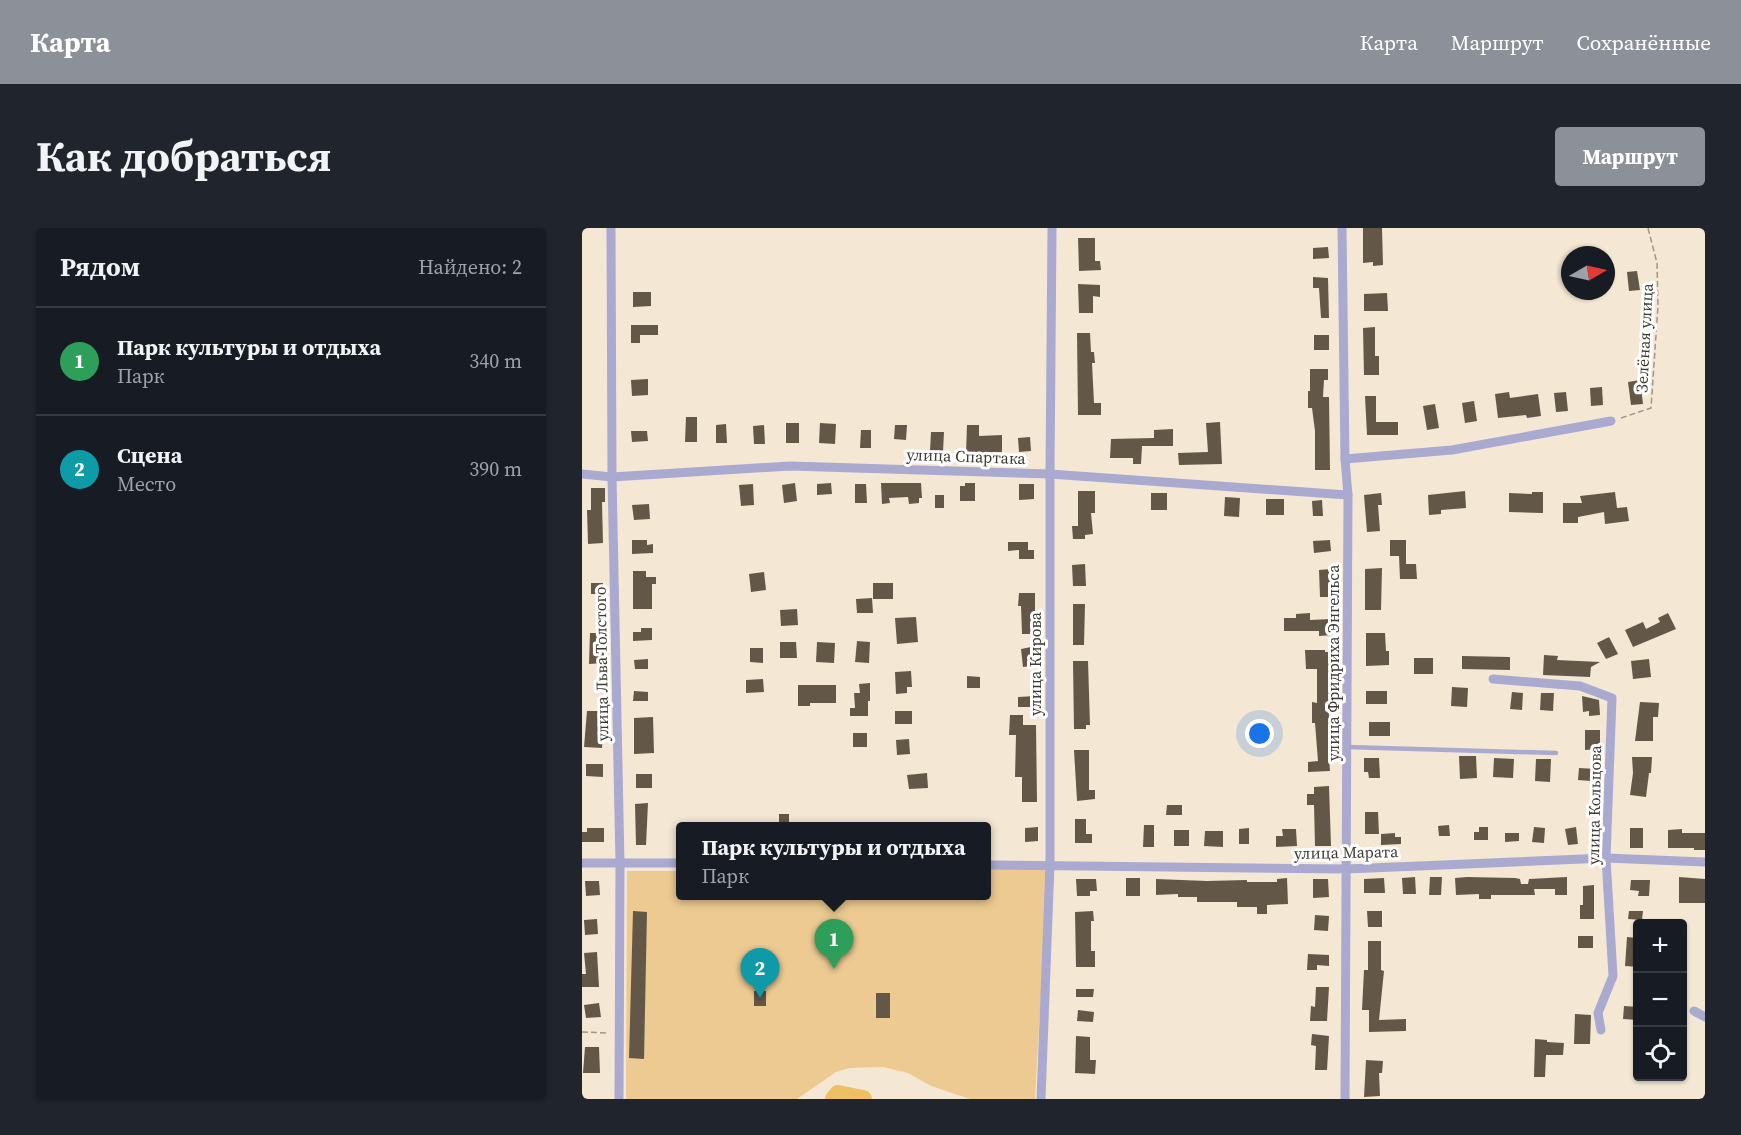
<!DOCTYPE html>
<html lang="ru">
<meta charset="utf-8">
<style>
body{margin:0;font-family:"Source Serif 4",serif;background:#20242c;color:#f1f3f6}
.controls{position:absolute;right:18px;bottom:18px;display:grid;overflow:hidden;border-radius:6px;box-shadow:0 2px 4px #0004}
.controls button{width:54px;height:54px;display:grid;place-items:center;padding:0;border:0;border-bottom:2px solid #363941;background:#171b24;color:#f1f3f6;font:30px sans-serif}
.compass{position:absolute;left:979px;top:18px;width:54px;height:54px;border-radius:50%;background:#171b24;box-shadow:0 2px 4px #0004;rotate:81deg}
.you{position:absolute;left:678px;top:506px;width:21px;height:21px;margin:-15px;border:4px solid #fff;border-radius:50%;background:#1a73e8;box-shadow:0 0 0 9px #1a73e833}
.badge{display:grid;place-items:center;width:39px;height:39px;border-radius:50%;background:#8c9099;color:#fff;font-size:20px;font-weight:700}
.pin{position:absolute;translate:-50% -50px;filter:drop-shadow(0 2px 3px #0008)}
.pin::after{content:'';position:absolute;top:32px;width:21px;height:18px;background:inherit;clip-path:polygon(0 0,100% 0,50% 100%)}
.popup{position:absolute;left:94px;top:594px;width:315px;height:78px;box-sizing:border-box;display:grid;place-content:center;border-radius:6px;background:#171b24;filter:drop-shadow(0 2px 4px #0005);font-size:20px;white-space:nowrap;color:#9ea1a6}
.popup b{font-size:22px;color:#f1f3f6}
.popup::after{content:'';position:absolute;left:50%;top:100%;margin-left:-12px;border:12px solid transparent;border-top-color:#171b24}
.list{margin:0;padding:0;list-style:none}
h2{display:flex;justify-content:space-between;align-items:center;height:78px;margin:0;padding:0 24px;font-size:26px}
h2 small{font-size:20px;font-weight:400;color:#9ea1a6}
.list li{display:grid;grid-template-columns:39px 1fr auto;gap:18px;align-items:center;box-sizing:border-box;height:108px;padding:0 24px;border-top:2px solid #363941}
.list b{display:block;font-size:22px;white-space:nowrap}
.list p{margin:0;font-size:20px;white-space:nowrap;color:#9ea1a6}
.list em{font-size:20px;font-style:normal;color:#9ea1a6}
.icon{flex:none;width:33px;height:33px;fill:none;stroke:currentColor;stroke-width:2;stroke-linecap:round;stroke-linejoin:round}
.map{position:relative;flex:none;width:1123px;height:871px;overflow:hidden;border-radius:6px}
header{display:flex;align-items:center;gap:36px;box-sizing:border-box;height:84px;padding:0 30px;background:#8c9099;color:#fff}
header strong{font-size:28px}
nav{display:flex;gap:33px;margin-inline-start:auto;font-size:21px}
.intro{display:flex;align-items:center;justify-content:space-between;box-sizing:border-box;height:144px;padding:0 36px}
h1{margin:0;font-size:42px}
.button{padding:15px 27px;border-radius:6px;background:#8c9099;color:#fff;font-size:21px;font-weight:700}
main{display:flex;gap:36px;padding:0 36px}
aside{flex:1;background:#171b24;border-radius:6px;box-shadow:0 2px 4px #0004}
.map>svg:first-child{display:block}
</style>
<header>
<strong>Карта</strong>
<nav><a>Карта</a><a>Маршрут</a><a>Сохранённые</a></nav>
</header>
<div class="intro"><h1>Как добраться</h1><a class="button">Маршрут</a></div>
<main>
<aside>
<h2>Рядом<small>Найдено: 2</small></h2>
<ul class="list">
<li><span class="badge" style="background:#2e9e5b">1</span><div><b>Парк культуры и отдыха</b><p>Парк</p></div><em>340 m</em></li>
<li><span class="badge" style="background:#0f9aa8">2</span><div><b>Сцена</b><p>Место</p></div><em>390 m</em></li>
</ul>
</aside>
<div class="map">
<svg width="1123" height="871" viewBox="0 0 1123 871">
<rect width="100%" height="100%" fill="#f4e8d4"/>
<polygon fill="#ecca91" points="466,640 453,871 388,871 349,858 326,845 301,839 268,840 254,844 215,871 44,871 45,643 99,643 99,668 405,668 405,641"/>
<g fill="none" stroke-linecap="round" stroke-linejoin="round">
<polyline stroke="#f0be65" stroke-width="18" points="252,871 256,866 281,871"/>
</g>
<g fill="#635847">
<polygon points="781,0 800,0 801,37 791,38 791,34 781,35"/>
<polygon points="496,10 513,10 513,33 518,33 519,42 497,43"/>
<polygon points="746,19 747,30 731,31 731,20"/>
<polygon points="1055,43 1058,62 1047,63 1045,44"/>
<polygon points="731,49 746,50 747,90 739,90 737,60 731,60"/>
<polygon points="496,56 518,57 518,69 511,68 511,85 497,85"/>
<polygon points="51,64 69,64 69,78 51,79"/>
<polygon points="805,65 806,83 782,83 782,66"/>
<polygon points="49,97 76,97 76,107 58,107 58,115 49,115"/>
<polygon points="793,99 793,128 797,128 797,147 782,147 781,100"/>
<polygon points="495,105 508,105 509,124 512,124 513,135 510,135 512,175 519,175 519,187 496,187"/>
<rect x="732" y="107" width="15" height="15"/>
<polygon points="728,141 746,141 746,152 742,152 741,169 747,169 748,242 733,242 733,203 730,180 726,180 726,163 728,163"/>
<polygon points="66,151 66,167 50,168 49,152"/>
<polygon points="1058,152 1061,176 1049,177 1046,154"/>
<polygon points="1020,159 1021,177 1009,178 1008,160"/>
<polygon points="927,164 928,170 956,166 959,188 945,190 944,187 916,190 913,166"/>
<polygon points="984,164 986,183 974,184 972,165"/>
<polygon points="783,168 794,168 794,194 816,194 816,207 785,207"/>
<polygon points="892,173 895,193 883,195 880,175"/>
<polygon points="853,176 857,200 845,202 841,178"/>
<polygon points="104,189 115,189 115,214 103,214"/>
<polygon points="638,194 640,236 597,237 596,225 626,224 624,195"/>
<rect x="204" y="195" width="13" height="20"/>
<polygon points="238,195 254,196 253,216 237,215"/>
<polygon points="144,196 145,215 134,215 134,197"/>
<polygon points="182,197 183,216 172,216 171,198"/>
<polygon points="313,197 325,197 324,212 312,211"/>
<polygon points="385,197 397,197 397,208 420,207 420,224 384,225"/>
<polygon points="591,201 591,218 560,218 559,236 551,236 551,230 528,230 529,211 572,210 572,202"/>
<polygon points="279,202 289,202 289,220 278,220"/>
<polygon points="49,203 65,203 66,213 50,214"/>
<polygon points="349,204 362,204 361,224 348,223"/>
<polygon points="448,209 449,223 437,224 436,210"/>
<polygon points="213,255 215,273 202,275 200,257"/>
<polygon points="249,255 250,266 235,267 235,256"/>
<polygon points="299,255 339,255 340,270 337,270 337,275 327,276 326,269 307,270 308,275 300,276"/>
<polygon points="383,255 393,255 393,273 378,273 378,258 383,258"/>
<polygon points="171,256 172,277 159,278 157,257"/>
<polygon points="273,256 284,256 285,275 273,275"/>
<polygon points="437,256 452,256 452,271 437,272"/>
<polygon points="9,260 23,260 23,274 20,274 21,315 6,316 5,282 9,282"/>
<polygon points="496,263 513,263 513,285 509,285 511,306 503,307 503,311 491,311 490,298 496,298"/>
<polygon points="883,263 884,280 859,282 859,286 847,287 846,267"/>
<polygon points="950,264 961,264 961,285 927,284 927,265 950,266"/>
<polygon points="1033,264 1035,280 1045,279 1047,293 1023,296 1022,284 996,289 996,295 981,295 981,275 1000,275 998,268"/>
<rect x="569" y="265" width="16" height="17"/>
<polygon points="799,265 800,277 796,277 798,303 785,304 782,267"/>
<rect x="353" y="267" width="9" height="13"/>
<polygon points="643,269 658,270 657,289 642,288"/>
<rect x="684" y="271" width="18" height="16"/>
<polygon points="740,272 741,288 731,288 730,273"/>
<polygon points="67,276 68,291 52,292 50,277"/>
<polygon points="50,312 65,312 65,317 71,316 71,325 50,326"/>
<polygon points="748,312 749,323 732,325 731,313"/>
<polygon points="808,312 824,312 824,336 834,336 835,351 818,351 817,328 808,328"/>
<polygon points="426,314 446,314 446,322 452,322 452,331 437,331 437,322 426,323"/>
<polygon points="503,336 504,358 491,358 490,337"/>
<polygon points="800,340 799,382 783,382 783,341"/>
<polygon points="749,341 750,369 738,369 737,342"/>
<polygon points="51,343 64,343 64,349 74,349 74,356 70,356 70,381 51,381"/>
<polygon points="182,344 184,362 169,364 167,346"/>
<rect x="9" y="355" width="12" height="11"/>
<rect x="291" y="355" width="20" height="16"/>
<polygon points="437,365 453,365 453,406 440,406 439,378 436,378"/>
<polygon points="290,370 291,385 275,385 274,371"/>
<polygon points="491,376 503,376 502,417 491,417"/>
<polygon points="215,381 216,397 199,398 198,382"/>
<polygon points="728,385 728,392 749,391 751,407 737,408 737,403 702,403 702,390 714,390 714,386"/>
<polygon points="1086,385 1094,401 1051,419 1043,402 1061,394 1064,401 1078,394 1076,390"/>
<polygon points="334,389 336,414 315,416 313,390"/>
<polygon points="59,400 70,400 70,412 51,413 51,404 59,404"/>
<polygon points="8,405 22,405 22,435 7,436"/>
<polygon points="784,405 803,405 804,423 807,423 807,437 784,438"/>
<polygon points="1027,409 1036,426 1024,431 1015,415"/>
<polygon points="275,413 288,414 287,435 273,434"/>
<polygon points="198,414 214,414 215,430 198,430"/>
<polygon points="235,414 253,415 252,435 234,434"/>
<polygon points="449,419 449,422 453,422 455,437 441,439 439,421"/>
<polygon points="168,420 181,420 181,435 168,434"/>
<polygon points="723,422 743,422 743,424 749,424 746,517 748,543 726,544 726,534 736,533 733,495 730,495 730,474 735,475 735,441 724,441"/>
<polygon points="962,427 976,428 975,432 1018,434 1009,439 1008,449 961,447"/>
<polygon points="880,428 928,429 928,442 880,441"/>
<rect x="832" y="430" width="19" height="16"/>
<polygon points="66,431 66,441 53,441 52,432"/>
<polygon points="1067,431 1069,449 1051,451 1049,433"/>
<polygon points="491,433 506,433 508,497 504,497 504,501 492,501"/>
<polygon points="329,443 330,459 325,459 325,465 314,466 313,444"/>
<polygon points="385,448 398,449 398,460 385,460"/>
<polygon points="181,451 182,464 164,465 164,452"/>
<polygon points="288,455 288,473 286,473 286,488 268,488 268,480 273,480 272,465 278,465 277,456"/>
<polygon points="216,457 254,457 254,475 228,475 228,478 216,478"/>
<polygon points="870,459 886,460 885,479 869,478"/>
<polygon points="52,463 66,464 66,473 51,473"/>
<rect x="784" y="463" width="21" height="13"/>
<polygon points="930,464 941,465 940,482 928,481"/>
<polygon points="959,465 972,465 971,483 958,482"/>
<polygon points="454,468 454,479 436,479 436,469"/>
<polygon points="1000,468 1017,472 1018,487 1007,488 1007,483 1001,484"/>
<polygon points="1058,474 1077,475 1076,489 1071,489 1071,513 1053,513"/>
<polygon points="5,483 23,483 20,520 2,519"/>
<rect x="313" y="483" width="17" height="13"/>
<polygon points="428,487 441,487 441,497 454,497 455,574 440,574 440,549 433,549 434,507 427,507"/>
<polygon points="71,489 72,525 52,526 52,490"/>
<rect x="787" y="494" width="21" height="14"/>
<polygon points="1003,502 1018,502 1018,521 1003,522"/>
<rect x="271" y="505" width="14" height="14"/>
<polygon points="327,511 328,526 315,527 314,512"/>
<polygon points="492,522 507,522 507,562 513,562 513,571 495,573"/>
<polygon points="877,528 894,528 895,550 878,551"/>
<polygon points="1050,529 1070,529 1069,545 1067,545 1064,569 1048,567 1051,545"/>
<polygon points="782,530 797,530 798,550 787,550 786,544 782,544"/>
<polygon points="912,530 932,531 931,550 911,549"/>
<polygon points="954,531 969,531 968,554 953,553"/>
<polygon points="4,536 21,536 21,549 4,548"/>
<polygon points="997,540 1015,541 1015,549 1009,549 1009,553 996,552"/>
<polygon points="345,545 346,560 327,561 325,547"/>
<rect x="54" y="546" width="16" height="14"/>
<polygon points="747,558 749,618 733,618 732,577 725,577 725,566 732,566 732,559"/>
<polygon points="66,575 64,617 54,617 53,576"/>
<polygon points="585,577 600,577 600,587 584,587"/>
<polygon points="783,584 796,584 797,606 783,606"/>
<rect x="197" y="586" width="10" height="12"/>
<polygon points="493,591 504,591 504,606 510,606 510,615 493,615"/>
<polygon points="562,597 572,597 572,619 561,619"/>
<polygon points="867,597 868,608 857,608 856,598"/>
<polygon points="456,599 456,613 443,614 443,600"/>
<polygon points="897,599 906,599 906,612 892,612 892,604 897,604"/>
<polygon points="952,599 963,600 962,615 950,614"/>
<polygon points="994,599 996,616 986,617 983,601"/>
<polygon points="5,600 22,600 22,614 0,614 0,604 5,604"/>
<polygon points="667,600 667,616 657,616 657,601"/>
<rect x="1048" y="600" width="13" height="20"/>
<polygon points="700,601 714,601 715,618 694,619 694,608 701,608"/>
<polygon points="1100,601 1100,605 1123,605 1123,622 1112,622 1112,620 1086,620 1086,602"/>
<rect x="592" y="602" width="15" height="16"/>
<polygon points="623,603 641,603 641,619 622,618"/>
<polygon points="813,605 813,609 819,609 819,616 799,617 799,606"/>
<polygon points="923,605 937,605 937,613 923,614"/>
<polygon points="833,649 834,666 821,666 820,650"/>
<polygon points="848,649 860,649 859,667 847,667"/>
<polygon points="885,649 933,650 938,651 939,656 946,656 947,651 985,649 985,667 973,667 973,661 952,661 953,667 909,667 909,671 897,671 897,666 874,667 873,650"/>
<polygon points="1097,649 1123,651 1123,675 1097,675"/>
<rect x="544" y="650" width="14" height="18"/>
<polygon points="705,650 706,676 685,677 685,686 675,686 675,679 655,679 655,674 615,674 615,669 596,669 596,666 574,667 574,651 625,653 665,652 665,654 695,654 695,651"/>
<polygon points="802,650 803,665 782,665 782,651"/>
<polygon points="494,651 514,651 515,663 508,663 508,668 495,668"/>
<polygon points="731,651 746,651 747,669 731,670"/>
<polygon points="1049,652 1068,652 1067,668 1056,668 1057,663 1048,662"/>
<polygon points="3,653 17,653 18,667 4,668"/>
<polygon points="1012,657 1012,691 998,691 998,677 1001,677 1001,658"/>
<polygon points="51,683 65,684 62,831 47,830"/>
<polygon points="511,683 512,693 509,693 509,723 513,723 513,739 494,739 493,684"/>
<polygon points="785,683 800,683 800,699 786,699"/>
<polygon points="1047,683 1061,683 1060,692 1046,691"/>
<polygon points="733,687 747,688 746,703 732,702"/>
<polygon points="15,691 16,706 3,707 2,692"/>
<rect x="996" y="708" width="15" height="12"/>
<polygon points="1045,709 1056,710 1056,739 1043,738"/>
<polygon points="786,713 799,713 799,742 802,743 797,792 824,791 824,803 787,804 787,782 780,782 782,742 786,742"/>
<polygon points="15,724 17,759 0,759 0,746 4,746 2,725"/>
<polygon points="726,726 747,727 747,738 735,737 735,742 725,742"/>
<polygon points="734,759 747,759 745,793 728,793 729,778 733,779"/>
<polygon points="494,761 512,761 511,769 494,769"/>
<rect x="172" y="763" width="12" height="15"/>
<rect x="294" y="765" width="14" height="25"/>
<polygon points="17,775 19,789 4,790 2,777"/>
<polygon points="1042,778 1056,779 1056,792 1041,791"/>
<polygon points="496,782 512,784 511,794 495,793"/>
<polygon points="993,786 1009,787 1008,816 992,816"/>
<polygon points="730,806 747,808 745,842 733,842 734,818 729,817"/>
<polygon points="494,808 508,809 508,832 514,832 513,846 493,845"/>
<polygon points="953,811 965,812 965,814 982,815 981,827 964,827 963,849 952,849"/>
<polygon points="3,819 17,819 18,845 1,845"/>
<polygon points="784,832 801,833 800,845 797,845 798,868 782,869"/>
</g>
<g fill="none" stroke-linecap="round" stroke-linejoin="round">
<g stroke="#9f9788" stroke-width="1.5" stroke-dasharray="6 3" stroke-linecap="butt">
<polyline points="1039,190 1069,180 1076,78 1075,35 1066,0"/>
<polyline points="0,804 27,805"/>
</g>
<polyline stroke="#aaa9cf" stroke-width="4.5" points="765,519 974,525"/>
<g stroke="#aaa9cf" stroke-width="9">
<polyline points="29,0 30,249 38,635 37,871"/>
<polyline points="760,0 763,231 766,267 763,871"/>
<polyline points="763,231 870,222 1029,193"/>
<polyline points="0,246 30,249 208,238 468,246 766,267"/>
<polyline points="911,451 998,458 1030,470 1024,630 1031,748 1016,785 1019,802"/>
<polyline points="0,635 99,635"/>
<polyline points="405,637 765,641 1024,630 1123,634"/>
<polyline points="1112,783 1123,789"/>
<polyline points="459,871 468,637 468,246 470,0"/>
</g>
</g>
<g text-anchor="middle" stroke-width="6" stroke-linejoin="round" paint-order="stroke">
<g font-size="16" fill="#3e3931" stroke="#fff">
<text transform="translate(1062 110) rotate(-87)" y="6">Зелёная улица</text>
<text transform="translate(384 228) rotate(2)" y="6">улица Спартака</text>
<text transform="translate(751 435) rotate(-90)" y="6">улица Фридриха Энгельса</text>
<text transform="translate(19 436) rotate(-91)" y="6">улица Льва Толстого</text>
<text transform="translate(453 436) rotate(-90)" y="6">улица Кирова</text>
<text transform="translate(1012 577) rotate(-89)" y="6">улица Кольцова</text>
<text transform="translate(764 624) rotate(-1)" y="6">улица Марата</text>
</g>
</g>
</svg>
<div class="controls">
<button>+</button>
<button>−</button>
<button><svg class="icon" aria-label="locate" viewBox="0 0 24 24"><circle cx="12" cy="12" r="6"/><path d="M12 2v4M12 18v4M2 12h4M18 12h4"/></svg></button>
</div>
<svg class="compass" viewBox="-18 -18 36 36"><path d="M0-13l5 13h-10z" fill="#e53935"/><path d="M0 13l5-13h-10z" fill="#9ea1a6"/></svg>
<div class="you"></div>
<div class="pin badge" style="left:252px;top:741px;background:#2e9e5b">1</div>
<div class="popup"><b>Парк культуры и отдыха</b>Парк</div>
<div class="pin badge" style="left:178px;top:770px;background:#0f9aa8">2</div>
</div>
</main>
